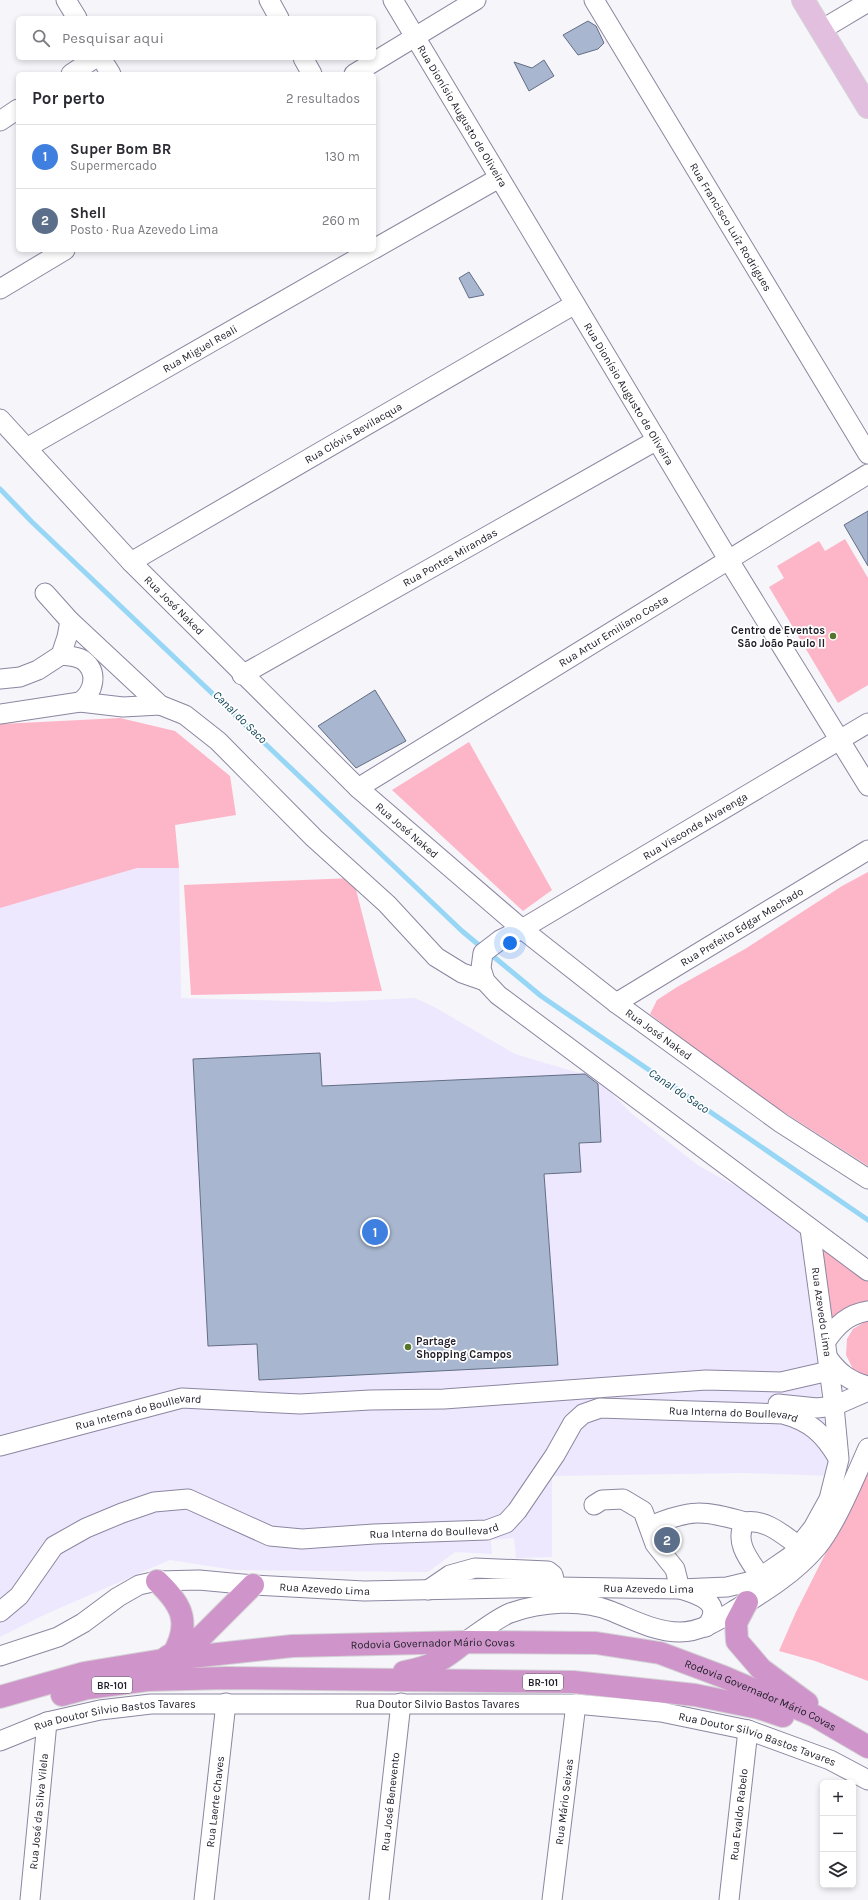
<!DOCTYPE html>
<html lang="pt">
<meta charset="utf-8">
<style>
body{margin:0;font-family:Karla,sans-serif;background:#f7f7f7;color:#2b2b33}
.controls{position:absolute;right:12px;bottom:12px;display:grid;overflow:hidden;border-radius:6px;box-shadow:0 2px 6px #0003}
.controls button{width:36px;height:36px;display:grid;place-items:center;padding:0;border:0;border-bottom:1px solid #e1e1e2;background:#fff;color:#2b2b33;font:20px sans-serif}
.you{position:absolute;left:510px;top:943px;width:14px;height:14px;margin:-10px;border:3px solid #fff;border-radius:50%;background:#1a73e8;box-shadow:0 0 0 6px #1a73e833}
.badge{display:grid;place-items:center;width:26px;height:26px;border-radius:50%;background:#111827;color:#fff;font-size:13px;font-weight:700}
.pin{position:absolute;translate:-50% -50%;border:2px solid #fff;box-shadow:0 1px 4px #0006}
.list{margin:0;padding:0;list-style:none}
h2{display:flex;justify-content:space-between;align-items:center;height:52px;margin:0;padding:0 16px;font-size:17px}
h2 small{font-size:13px;font-weight:400;color:#7c7c81}
.list li{display:grid;grid-template-columns:26px 1fr auto;gap:12px;align-items:center;box-sizing:border-box;height:64px;padding:0 16px;border-top:1px solid #e1e1e2}
.list b{display:block;font-size:15px;white-space:nowrap}
.list p{margin:0;font-size:13px;white-space:nowrap;color:#7c7c81}
.list em{font-size:13px;font-style:normal;color:#7c7c81}
.icon{flex:none;width:22px;height:22px;fill:none;stroke:currentColor;stroke-width:2;stroke-linecap:round;stroke-linejoin:round}
.map{position:relative;flex:none;width:868px;height:1900px;overflow:hidden}
.search{position:absolute;background:#fff;box-shadow:0 2px 6px #0003;left:16px;top:16px;width:360px;height:44px;display:flex;align-items:center;gap:10px;box-sizing:border-box;padding:0 14px;border-radius:6px;color:#7c7c81;font-size:15px}
.panel{position:absolute;background:#fff;box-shadow:0 2px 6px #0003;left:16px;top:72px;width:360px;height:180px;border-radius:6px}
.map>svg:first-child{display:block}
</style>
<div class="map">
<svg width="868" height="1900" viewBox="0 0 868 1900">
<rect width="100%" height="100%" fill="#f6f5fa"/>
<polygon fill="#ede8fe" points="137,868 179,868 181,998 332,1002 415,998 436,1008 515,1054 579,1073 598,1072 601,1082 631,1113 699,1166 800,1221 831,1476 744,1473 552,1476 552,1557 516,1558 514,1538 491,1540 492,1554 455,1552 428,1572 235,1570 170,1560 46,1614 0,1637 0,906"/>
<g fill="#fdb6c8">
<polygon points="845,539 868,578 868,685 838,703 769,587 784,578 777,566 819,541 825,551"/>
<polygon points="120,718 175,731 230,776 236,815 175,825 179,868 137,868 0,908 0,724"/>
<polygon points="469,742 552,890 523,911 392,790"/>
<polygon points="868,872 868,1166 746,1088 650,1014 657,1000 677,987 745,949 842,886"/>
<polygon points="353,878 382,991 191,995 184,885"/>
<polygon points="819,1246 868,1281 868,1302 858,1302 829,1322"/>
<polygon points="868,1320 868,1377 853,1369 846,1355 847,1339 853,1329"/>
<polygon points="868,1469 868,1681 815,1661 779,1651 796,1612"/>
</g>
<g fill="none" stroke-linecap="round" stroke-linejoin="round">
<g stroke="#97d7f5" stroke-width="5">
<polyline points="0,489 32,522 462,931 480,946"/>
<polyline points="494,957 541,996 868,1220"/>
</g>
</g>
<g fill="#a8b6cf" stroke="#626e85">
<polygon points="588,21 596,26 604,43 598,49 578,55 563,35"/>
<polygon points="544,60 554,76 529,91 514,62 532,68"/>
<polygon points="469,272 484,295 469,298 459,278"/>
<polygon points="868,511 868,566 844,525"/>
<polygon points="375,690 406,741 356,768 318,726"/>
<polygon points="320,1053 322,1086 585,1074 598,1084 601,1142 579,1143 581,1172 544,1174 558,1365 259,1380 257,1344 208,1346 193,1059"/>
</g>
<g fill="none" stroke-linecap="round" stroke-linejoin="round">
<defs>
<g id="minor">
<polyline points="66,0 77,18"/>
<polyline points="269,0 279,18"/>
<path id="s1" d="M393,0L728,559L868,786"/>
<path id="s2" d="M594,0L868,454"/>
<polyline points="821,30 868,2"/>
<polyline points="101,58 111,74"/>
<polyline points="303,58 312,74"/>
<polyline points="71,74 95,58"/>
<polyline points="354,74 476,0"/>
<polyline points="0,121 18,109"/>
<polyline points="374,249 499,178"/>
<polyline points="0,289 65,250"/>
<path id="s3" d="M0,419L131,562L358,788L522,929L616,1003L781,1123L868,1179"/>
<path id="s4" d="M28,447L372,250"/>
<path id="s5" d="M131,562L575,304"/>
<polyline points="45,593 70,621 160,705 185,715 218,741 314,838 387,904 436,957 462,973 485,981"/>
<path d="M61,655C68,656 76,656 83,660C99,672 94,692 80,702"/>
<path id="s6" d="M242,675L657,440"/>
<polyline points="0,679 20,677 38,670 61,655 67,637 70,621"/>
<polyline points="0,714 80,702 123,707 160,705"/>
<polyline points="868,723 522,929 500,940 483,953 481,968 485,981 498,995 868,1271"/>
<path id="s7" d="M358,788L868,474"/>
<path id="s8" d="M616,1003L868,850"/>
<path d="M826,1341C837,1325 848,1314 868,1311"/>
<path d="M828,1358C839,1373 849,1381 868,1386"/>
<polyline points="778,1404 817,1408 834,1406 868,1391"/>
<path id="s9" d="M0,1446L182,1398L300,1404L370,1400L444,1399L706,1380L781,1382L829,1371"/>
<path d="M594,1505L602,1500L623,1499L643,1511L655,1544L675,1569L680,1589C700,1595 725,1603 706,1627"/>
<path d="M650,1526C690,1509 703,1510 745,1522"/>
<path d="M761,1577C750,1561 733,1542 745,1522C766,1519 782,1534 799,1546"/>
<polyline points="428,1590 450,1575 475,1568 548,1571 553,1575 556,1587"/>
<path id="s10" d="M0,1612L19,1596L54,1546L86,1528L122,1513L154,1502L188,1499L270,1536L302,1539L374,1534L487,1530L506,1523L517,1511L555,1455L573,1423L583,1414L600,1408L783,1414C810,1421 824,1434 838,1458"/>
<path d="M465,1642C477,1634 497,1618 510,1613C541,1602 581,1599 611,1611C633,1620 656,1632 680,1632C702,1632 720,1619 738,1608C766,1591 795,1573 817,1547C836,1524 855,1477 868,1448"/>
<path id="s11" d="M0,1656L58,1637L83,1623L118,1597L139,1585L157,1581L199,1580L253,1585L364,1591L556,1587L680,1589L727,1587L756,1580L791,1556L813,1528L829,1499L839,1459L834,1406L810,1229"/>
<path id="s12" d="M0,1741L47,1722L100,1710L151,1704H576L661,1712L748,1730L830,1760L868,1780"/>
<path id="s13" d="M30,1900L47,1722"/>
<path id="s14" d="M204,1900L226,1703"/>
<path id="s15" d="M379,1900L401,1703"/>
<path id="s16" d="M552,1900L576,1704"/>
<path id="s17" d="M729,1900L748,1730"/>
</g>
<polyline id="major" points="803,0 868,107"/>
<g id="highway">
<path d="M157,1581C180,1603 191,1620 175,1651"/>
<polyline points="747,1602 736,1623 737,1641 761,1669 807,1703"/>
<polyline points="167,1657 202,1636 253,1585"/>
<path d="M404,1672C432,1667 443,1660 465,1642"/>
<polyline points="62,1695 88,1688 147,1680 227,1678 573,1682 695,1695 759,1708 783,1716"/>
<path id="s18" d="M0,1697L84,1673L163,1660L292,1646L465,1642L596,1643L660,1653L724,1677L815,1716L868,1747"/>
</g>
</defs>
<use href="#minor" stroke="#8c86a0" stroke-width="21"/>
<use href="#major" stroke="#d3d2d5" stroke-width="24"/>
<use href="#highway" stroke="#d3d2d5" stroke-width="24"/>
<use href="#minor" stroke="#fff" stroke-width="19"/>
<use href="#major" stroke="#e2bfdf" stroke-width="22"/>
<use href="#highway" stroke="#cf95ca" stroke-width="22"/>
</g>
<g fill="#55752c" stroke="#fff" stroke-width="1.5">
<circle cx="833" cy="636" r="4"/>
<circle cx="408" cy="1347" r="4"/>
</g>
<g text-anchor="middle" stroke-width="3.5" stroke-linejoin="round" paint-order="stroke">
<g fill="#fff" stroke="#65636b" stroke-width="1">
<rect x="523" y="1674" width="40" height="16" rx="3"/>
<rect x="92" y="1677" width="40" height="16" rx="3"/>
</g>
<g font-size="10" font-weight="bold" fill="#23202b">
<text x="543" y="1686">BR-101</text>
<text x="112" y="1689">BR-101</text>
</g>
<g font-size="11" fill="#23202b" stroke="#fff">
<text dy="4" stroke="none"><textPath href="#s1" startOffset="135">Rua Dionísio Augusto de Oliveira</textPath></text>
<text dy="4" stroke="none"><textPath href="#s2" startOffset="265">Rua Francisco Luíz Rodrigues</textPath></text>
<text dy="4" stroke="none"><textPath href="#s4" startOffset="198">Rua Miguel Reali</textPath></text>
<text dy="4" stroke="none"><textPath href="#s1" startOffset="459">Rua Dionísio Augusto de Oliveira</textPath></text>
<text dy="4" stroke="none"><textPath href="#s5" startOffset="257">Rua Clóvis Bevilacqua</textPath></text>
<text dy="4" stroke="none"><textPath href="#s6" startOffset="239">Rua Pontes Mirandas</textPath></text>
<text dy="4" stroke="none"><textPath href="#s3" startOffset="255">Rua José Naked</textPath></text>
<text dy="4" stroke="none"><textPath href="#s7" startOffset="300">Rua Artur Emiliano Costa</textPath></text>
<text transform="translate(695 826) rotate(-31)" y="4">Rua Visconde Alvarenga</text>
<text dy="4" stroke="none"><textPath href="#s3" startOffset="579">Rua José Naked</textPath></text>
<text dy="4" stroke="none"><textPath href="#s8" startOffset="147">Rua Prefeito Edgar Machado</textPath></text>
<text dy="4" stroke="none"><textPath href="#s3" startOffset="903">Rua José Naked</textPath></text>
<text transform="translate(822 1312) rotate(82)" y="4">Rua Azevedo Lima</text>
<text dy="4" stroke="none"><textPath href="#s9" startOffset="143">Rua Interna do Boullevard</textPath></text>
<text dy="4" stroke="none"><textPath href="#s10" startOffset="843">Rua Interna do Boullevard</textPath></text>
<text dy="4" stroke="none"><textPath href="#s10" startOffset="484">Rua Interna do Boullevard</textPath></text>
<text dy="4" stroke="none"><textPath href="#s11" startOffset="344">Rua Azevedo Lima</textPath></text>
<text dy="4" stroke="none"><textPath href="#s11" startOffset="668">Rua Azevedo Lima</textPath></text>
<text dy="4" stroke="none"><textPath href="#s18" startOffset="438">Rodovia Governador Mário Covas</textPath></text>
<text dy="4" stroke="none"><textPath href="#s18" startOffset="775">Rodovia Governador Mário Covas</textPath></text>
<text dy="4" stroke="none"><textPath href="#s12" startOffset="443">Rua Doutor Silvio Bastos Tavares</textPath></text>
<text dy="4" stroke="none"><textPath href="#s12" startOffset="119">Rua Doutor Silvio Bastos Tavares</textPath></text>
<text dy="4" stroke="none"><textPath href="#s12" startOffset="767">Rua Doutor Silvio Bastos Tavares</textPath></text>
<text dy="4" stroke="none"><textPath href="#s14" startOffset="99">Rua Laerte Chaves</textPath></text>
<text dy="4" stroke="none"><textPath href="#s15" startOffset="99">Rua José Benevento</textPath></text>
<text dy="4" stroke="none"><textPath href="#s16" startOffset="99">Rua Mário Seixas</textPath></text>
<text dy="4" stroke="none"><textPath href="#s13" startOffset="89">Rua José da Silva Vilela</textPath></text>
<text dy="4" stroke="none"><textPath href="#s17" startOffset="86">Rua Evaldo Rabelo</textPath></text>
</g>
<g font-size="11" font-weight="bold" fill="#23202b" stroke="#fff" text-anchor="end">
<text x="825" y="634">Centro de Eventos<tspan x="825" dy="13">São João Paulo II</tspan></text>
<text x="416" y="1345" text-anchor="start">Partage<tspan x="416" dy="13">Shopping Campos</tspan></text>
</g>
<g font-size="12" font-style="italic" fill="#043c50" stroke="#fff">
<text transform="translate(240 717) rotate(44)" y="4">Canal do Saco</text>
<text transform="translate(679 1091) rotate(34)" y="4">Canal do Saco</text>
</g>
</g>
</svg>
<div class="controls">
<button>+</button>
<button>−</button>
<button><svg class="icon" aria-label="layers" viewBox="0 0 24 24"><path d="M12 4l9 5-9 5-9-5zM3 14l9 5 9-5"/></svg></button>
</div>
<div class="you"></div>
<div class="pin badge" style="left:375px;top:1232px;background:#3f7fe0">1</div>
<div class="pin badge" style="left:667px;top:1540px;background:#5c6f8a">2</div>
<div class="search"><svg class="icon" aria-label="search" viewBox="0 0 24 24"><circle cx="10" cy="10" r="6"/><path d="M15 15l6 6"/></svg>Pesquisar aqui</div>
<section class="panel">
<h2>Por perto<small>2 resultados</small></h2>
<ul class="list">
<li><span class="badge" style="background:#3f7fe0">1</span><div><b>Super Bom BR</b><p>Supermercado</p></div><em>130 m</em></li>
<li><span class="badge" style="background:#5c6f8a">2</span><div><b>Shell</b><p>Posto · Rua Azevedo Lima</p></div><em>260 m</em></li>
</ul>
</section>
</div>
